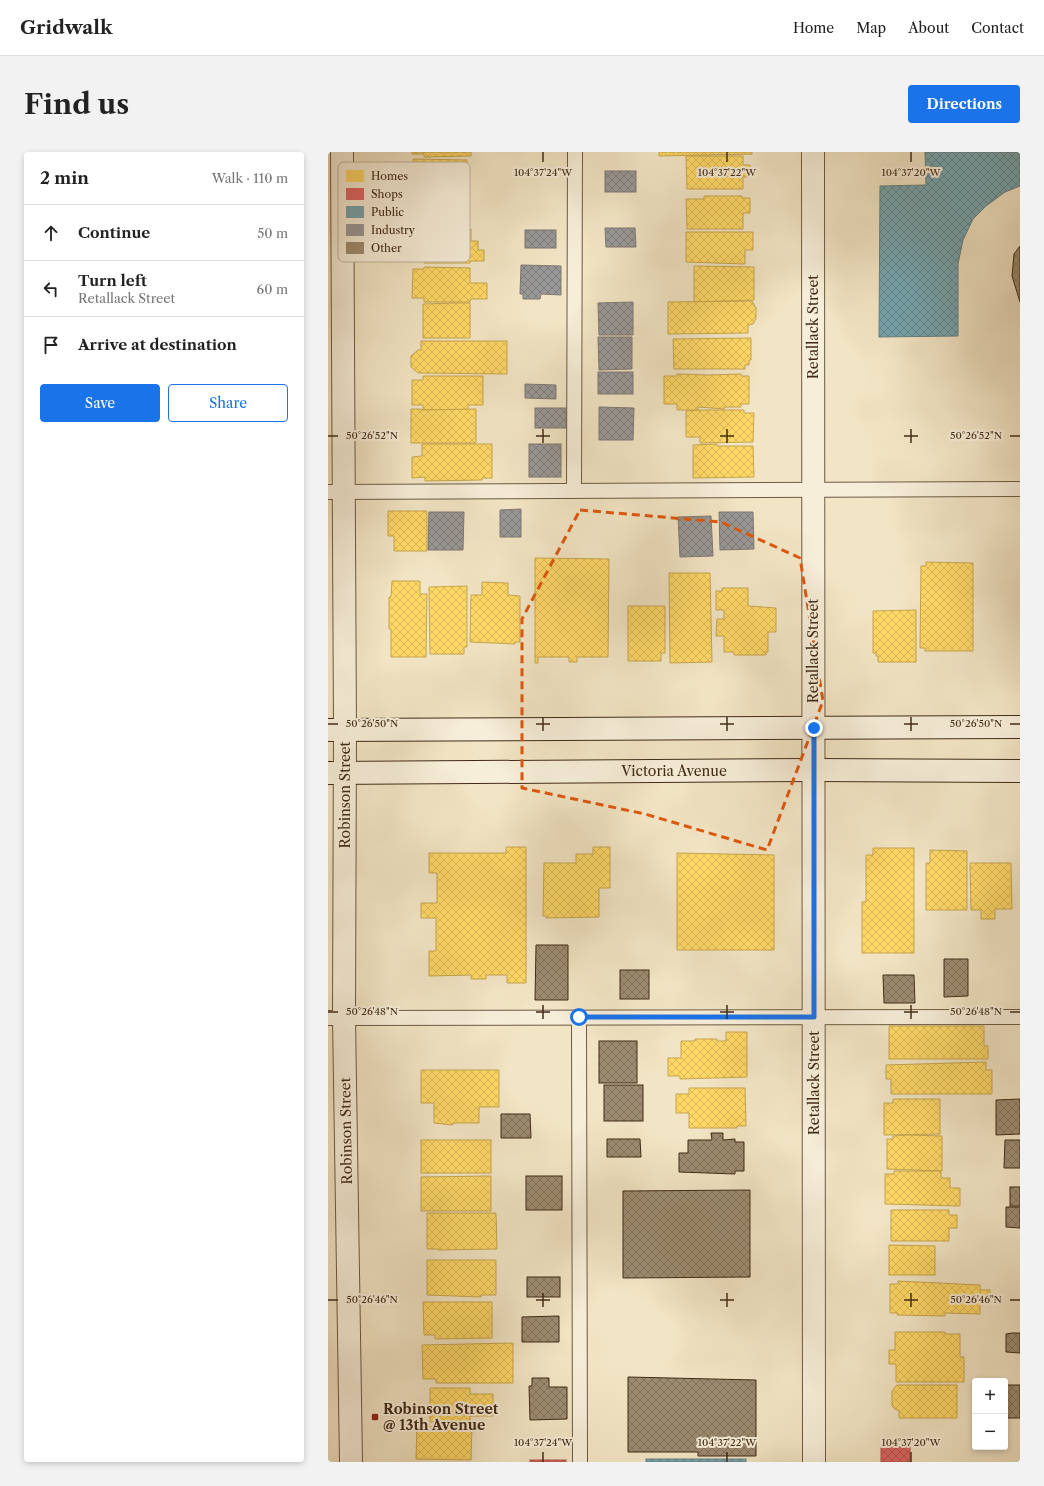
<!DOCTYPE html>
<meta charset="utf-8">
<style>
body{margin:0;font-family:"Libre Caslon Text",serif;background:#f2f2f2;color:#222}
.controls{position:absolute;right:12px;bottom:12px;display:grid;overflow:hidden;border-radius:4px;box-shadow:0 2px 6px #0003}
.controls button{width:36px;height:36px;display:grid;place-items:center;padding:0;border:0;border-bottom:1px solid #e0e0e0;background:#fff;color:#222;font:20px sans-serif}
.stop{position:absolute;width:12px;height:12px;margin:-9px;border:3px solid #1a73e8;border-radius:50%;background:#fff}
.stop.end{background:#1a73e8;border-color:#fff;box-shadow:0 1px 4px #0008}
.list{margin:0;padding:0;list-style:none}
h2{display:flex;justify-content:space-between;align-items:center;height:52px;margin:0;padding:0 16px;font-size:17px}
h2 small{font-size:13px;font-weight:400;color:#767676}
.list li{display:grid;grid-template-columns:26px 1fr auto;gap:12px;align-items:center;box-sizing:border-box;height:56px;padding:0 16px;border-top:1px solid #e0e0e0}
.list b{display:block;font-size:15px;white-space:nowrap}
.list p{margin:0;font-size:13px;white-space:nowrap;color:#767676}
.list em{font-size:13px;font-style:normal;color:#767676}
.actions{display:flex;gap:8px;padding:12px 16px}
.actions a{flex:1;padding:9px 0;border:1px solid #1a73e8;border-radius:4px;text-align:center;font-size:14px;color:#1a73e8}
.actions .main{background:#1a73e8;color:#fff}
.icon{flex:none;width:22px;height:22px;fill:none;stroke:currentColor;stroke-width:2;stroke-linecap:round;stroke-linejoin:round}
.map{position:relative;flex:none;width:692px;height:1310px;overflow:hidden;border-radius:4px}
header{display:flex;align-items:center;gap:24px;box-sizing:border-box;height:56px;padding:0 20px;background:#fff;border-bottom:1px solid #e0e0e0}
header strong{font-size:19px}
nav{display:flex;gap:22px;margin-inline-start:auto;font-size:14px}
.intro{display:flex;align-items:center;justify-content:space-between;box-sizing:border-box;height:96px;padding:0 24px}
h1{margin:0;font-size:28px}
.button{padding:10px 18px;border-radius:4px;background:#1a73e8;color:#fff;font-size:14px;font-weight:700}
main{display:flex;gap:24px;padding:0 24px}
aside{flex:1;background:#fff;border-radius:4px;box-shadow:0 2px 6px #0003}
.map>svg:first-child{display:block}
</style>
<header>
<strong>Gridwalk</strong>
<nav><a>Home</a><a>Map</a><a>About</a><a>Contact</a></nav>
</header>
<div class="intro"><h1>Find us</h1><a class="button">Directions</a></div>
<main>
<aside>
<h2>2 min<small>Walk · 110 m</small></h2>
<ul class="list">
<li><svg class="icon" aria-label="ahead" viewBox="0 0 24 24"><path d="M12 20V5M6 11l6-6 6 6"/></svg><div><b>Continue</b></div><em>50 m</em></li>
<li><svg class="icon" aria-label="left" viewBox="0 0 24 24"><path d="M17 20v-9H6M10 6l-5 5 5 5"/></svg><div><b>Turn left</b><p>Retallack Street</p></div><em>60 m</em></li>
<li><svg class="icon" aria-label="arrive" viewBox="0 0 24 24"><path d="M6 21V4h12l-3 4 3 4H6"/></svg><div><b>Arrive at destination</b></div></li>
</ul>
<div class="actions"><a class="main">Save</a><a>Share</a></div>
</aside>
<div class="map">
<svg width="692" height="1310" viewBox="0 0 692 1310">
<defs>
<pattern id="homes-cross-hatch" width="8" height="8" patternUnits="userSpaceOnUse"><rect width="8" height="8" fill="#ffd966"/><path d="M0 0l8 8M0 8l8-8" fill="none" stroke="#dcba58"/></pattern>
<pattern id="shops-cross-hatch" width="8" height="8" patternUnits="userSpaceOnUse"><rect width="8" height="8" fill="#e06666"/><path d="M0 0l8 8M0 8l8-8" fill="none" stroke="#b75453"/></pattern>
<pattern id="public-cross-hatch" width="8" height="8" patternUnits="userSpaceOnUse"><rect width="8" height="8" fill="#76a5af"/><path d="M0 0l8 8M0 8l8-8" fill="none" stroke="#62878d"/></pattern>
<pattern id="industry-cross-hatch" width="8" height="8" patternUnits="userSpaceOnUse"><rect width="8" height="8" fill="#999"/><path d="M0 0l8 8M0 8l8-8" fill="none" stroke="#7e7d7c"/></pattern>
<pattern id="building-cross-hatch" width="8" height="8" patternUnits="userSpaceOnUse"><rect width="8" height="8" fill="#9d8c71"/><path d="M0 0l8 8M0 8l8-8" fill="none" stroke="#82735c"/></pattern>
</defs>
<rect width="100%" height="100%" fill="#f2e5c5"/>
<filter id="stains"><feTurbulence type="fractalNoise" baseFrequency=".005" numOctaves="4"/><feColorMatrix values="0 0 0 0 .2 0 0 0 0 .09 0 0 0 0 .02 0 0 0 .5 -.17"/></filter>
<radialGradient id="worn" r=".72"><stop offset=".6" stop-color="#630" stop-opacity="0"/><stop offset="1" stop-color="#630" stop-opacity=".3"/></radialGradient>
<g fill="url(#homes-cross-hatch)" stroke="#c6a54e">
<polygon points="84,0 143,0 143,4 96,5 96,2 84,2"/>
<polygon points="331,0 424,0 424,2 331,4"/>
<polygon points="358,4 415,4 415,13 422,13 422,25 415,25 415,37 359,37"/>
<polygon points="85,7 139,8 139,39 85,38"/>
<polygon points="376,44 414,44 414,46 422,46 422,61 415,61 415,77 359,77 358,47 376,47"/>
<polygon points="143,77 143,89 150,89 150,98 156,98 156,109 142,109 142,111 96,111 96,109 85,109 85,80 96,80 96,78"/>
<polygon points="358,80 425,80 425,98 417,98 417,112 358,110"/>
<polygon points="366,114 426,115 426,148 366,150"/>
<polygon points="96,115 142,116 142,131 159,131 159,147 143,147 142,150 96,150 96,146 84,146 85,117 96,117"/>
<polygon points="424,149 428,156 428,166 425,172 420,173 420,181 340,182 340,150"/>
<polygon points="127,151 142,151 142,186 95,186 95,152"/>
<polygon points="423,186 423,208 421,208 421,213 417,213 417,217 346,217 345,187"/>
<polygon points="93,189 179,189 179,222 90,221 83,215 83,204 90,198 93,198"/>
<polygon points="349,222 380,223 413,222 413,224 421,224 421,252 413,252 413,255 396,255 396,257 370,255 370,258 349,258 349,252 336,252 336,224 349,224"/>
<polygon points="95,224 155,224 155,253 140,253 140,258 95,258 95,253 84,253 84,228 95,228"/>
<polygon points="83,257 93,257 93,258 148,257 148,291 83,291"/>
<polygon points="374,258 416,258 416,261 426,261 425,290 372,291 372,285 358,285 358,259"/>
<polygon points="94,292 164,292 164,326 154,326 154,328 97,329 97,325 84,326 84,305 94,304"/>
<polygon points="389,292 389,294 425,294 426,325 365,326 365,293"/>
<polygon points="60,359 99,359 99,399 66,399 66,384 60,384"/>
<polygon points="207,406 281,407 280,505 249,505 249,510 241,510 241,505 210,505 210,511 207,511"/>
<polygon points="598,410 645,411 645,499 597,499 597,496 592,496 593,414 598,414"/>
<polygon points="341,421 382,421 384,510 342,511"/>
<polygon points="64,429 92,429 92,442 99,442 98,505 63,505 63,477 61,477 61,445 63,445"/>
<polygon points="154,430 180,431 180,443 192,444 192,490 187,490 187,492 142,490 143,443 154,443"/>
<polygon points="139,434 139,495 136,495 136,502 102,502 101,435"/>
<polygon points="394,436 420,436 420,454 448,456 448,480 440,480 440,500 438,500 438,503 406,503 406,500 396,500 396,484 388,484 389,467 396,467 396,458 388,458 388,439 394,439"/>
<polygon points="300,454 337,454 337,501 333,501 333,509 300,509"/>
<polygon points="588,458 588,510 550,510 550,504 548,504 548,501 545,501 545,459"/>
<polygon points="178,695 198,695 198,831 179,831 179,823 158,823 158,827 143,827 143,823 101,824 101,799 108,799 108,766 93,766 93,751 109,751 109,721 101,721 101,701 178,701"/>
<polygon points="265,695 282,695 282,736 271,736 271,765 218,766 218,764 215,764 216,711 248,711 248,702 265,702"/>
<polygon points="545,696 586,696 586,801 534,801 534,750 538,750 538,703 545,703"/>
<polygon points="602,698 639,699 639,758 598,758 598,711 602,711"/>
<polygon points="349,701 446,703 446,798 349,798"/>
<polygon points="642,711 683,711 684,757 667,757 667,767 653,767 653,758 643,758"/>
<polygon points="561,874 656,874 656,894 660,894 660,907 561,907"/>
<polygon points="398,880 419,880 419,925 352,927 352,924 340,924 340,906 353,906 353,889 367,889 367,887 389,887 389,889 398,889"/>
<polygon points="658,910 658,918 664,918 664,942 563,942 563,927 558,927 558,913"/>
<polygon points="93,918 171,918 171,955 151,955 151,971 127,971 124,973 106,971 106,951 93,951"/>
<polygon points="361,936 417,936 418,974 409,974 409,976 361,976 361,961 348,961 348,942 361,942"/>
<polygon points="565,947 612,947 612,982 556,983 556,951 565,951"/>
<polygon points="580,983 614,984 614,1019 559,1017 559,987 565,987 565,984"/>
<rect x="93" y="988" width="70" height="33"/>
<polygon points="566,1019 613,1019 613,1026 622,1026 622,1036 632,1036 632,1054 557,1052 557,1022 566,1022"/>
<polygon points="163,1024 163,1059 93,1059 93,1025"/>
<polygon points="563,1058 621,1058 621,1063 629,1063 629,1076 621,1076 621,1089 563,1089"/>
<polygon points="99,1061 168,1061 169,1097 110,1098 110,1097 99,1097"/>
<polygon points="561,1093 607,1094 607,1123 561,1123"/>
<polygon points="99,1108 168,1108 168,1143 153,1143 153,1145 99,1143"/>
<polygon points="570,1129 652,1133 652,1138 662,1138 662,1146 652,1146 652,1162 617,1161 617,1164 569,1163 570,1161 562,1161 562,1132 570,1132"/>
<polygon points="95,1150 164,1150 164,1186 107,1187 107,1183 96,1183"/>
<polygon points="567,1180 617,1180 617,1182 632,1182 632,1205 636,1205 636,1230 568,1230 568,1212 561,1212 561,1198 567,1198"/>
<polygon points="185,1191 185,1231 108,1231 108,1227 95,1227 94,1193"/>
<polygon points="569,1233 629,1233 629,1266 571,1266 571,1258 568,1258 564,1254 564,1239"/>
<polygon points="102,1236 142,1236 142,1242 165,1242 165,1264 142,1264 142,1270 102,1270"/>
<polygon points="89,1272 101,1272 101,1275 144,1275 143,1308 88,1307"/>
</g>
<g fill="url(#shops-cross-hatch)" stroke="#b0544e">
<rect x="553" y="1295" width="29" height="15"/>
<rect x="202" y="1308" width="36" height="2"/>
</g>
<g fill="url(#public-cross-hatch)" stroke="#668081">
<polygon points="597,0 692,0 692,34 677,40 658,54 645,67 635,88 630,112 630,184 551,185 552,34 598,33"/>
<rect x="318" y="1307" width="100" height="3"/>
</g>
<g fill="url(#industry-cross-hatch)" stroke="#7f7872">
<rect x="277" y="19" width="31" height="21"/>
<polygon points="277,76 307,76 308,95 278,95"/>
<rect x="197" y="78" width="31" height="18"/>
<polygon points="193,113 233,114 233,143 213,142 212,147 195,147 195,142 192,142"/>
<polygon points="305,150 305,183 271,183 270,151"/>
<polygon points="270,185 304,185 304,217 271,218"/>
<rect x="270" y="220" width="35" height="22"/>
<polygon points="197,232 228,233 228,247 197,246"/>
<polygon points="271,255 306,256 305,288 271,288"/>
<rect x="207" y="256" width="31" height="20"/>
<rect x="201" y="292" width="32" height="33"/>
<polygon points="193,357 193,385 172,385 172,358"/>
<polygon points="101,360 136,360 135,398 100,398"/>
<polygon points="391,360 425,360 426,397 392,398"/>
<polygon points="383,364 385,404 352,405 350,365"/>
</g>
<g fill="url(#building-cross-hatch)" stroke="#412b17">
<polygon points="692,94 692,150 684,124 686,102"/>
<polygon points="208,793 240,793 240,848 207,848"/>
<polygon points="616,807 640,807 640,844 616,845"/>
<rect x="292" y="818" width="29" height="29"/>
<polygon points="555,823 586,823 587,851 556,851"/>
<rect x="271" y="889" width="38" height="42"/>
<rect x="276" y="933" width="39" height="36"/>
<polygon points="692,947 692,982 668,983 668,948"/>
<polygon points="173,962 202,962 203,986 173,986"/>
<polygon points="383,981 395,981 395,988 407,987 407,990 416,990 416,1019 407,1019 407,1022 351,1020 351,1001 360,1001 360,988 384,988"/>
<polygon points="279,987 312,987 313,1005 279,1005"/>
<polygon points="677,988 692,988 692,1016 676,1016"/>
<rect x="198" y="1024" width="36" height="34"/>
<rect x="682" y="1035" width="10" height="19"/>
<polygon points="422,1038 422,1125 295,1126 295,1039"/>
<polygon points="678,1055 692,1055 692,1076 678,1075"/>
<rect x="199" y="1125" width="33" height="20"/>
<polygon points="231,1164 231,1190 194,1190 194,1165"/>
<polygon points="684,1181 692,1181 692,1201 678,1200 678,1182"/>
<polygon points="300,1225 428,1228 428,1304 370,1304 370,1300 300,1300"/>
<polygon points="204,1226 221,1226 221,1235 239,1235 239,1267 202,1268 201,1234 204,1234"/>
<rect x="677" y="1233" width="15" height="33"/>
</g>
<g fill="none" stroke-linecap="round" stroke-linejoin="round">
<defs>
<g id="lane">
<polyline points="246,339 247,0"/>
<polyline points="0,340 692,337"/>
<polyline points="251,865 252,1310"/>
<polyline points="0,866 692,865"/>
</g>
<g id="street">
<polyline points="14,0 17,578 16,866 23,1310"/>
<polyline points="485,0 486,1310"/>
</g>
<g id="secondary">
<polyline points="0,578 692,575"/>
<polyline points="0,621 485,618 692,619"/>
</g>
</defs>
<use href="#lane" stroke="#6d5a42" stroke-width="16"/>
<use href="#street" stroke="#6d5a42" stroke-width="24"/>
<use href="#secondary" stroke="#412b17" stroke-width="24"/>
<use href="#lane" stroke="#f7eed9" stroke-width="14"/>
<use href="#street" stroke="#f7eed9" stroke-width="22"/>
<use href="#secondary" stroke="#f7eed9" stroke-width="22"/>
</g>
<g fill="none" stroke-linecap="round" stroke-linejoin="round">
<polyline stroke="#1a73e8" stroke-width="5" points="251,865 486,865 486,576"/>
</g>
<path fill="none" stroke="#e0570d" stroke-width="3" stroke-dasharray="8 5" stroke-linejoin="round" d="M252,358L393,370L472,406L495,549L439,698L317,662L194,636V467Z"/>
<path fill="none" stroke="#412b17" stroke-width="1.5" d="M215,0V10M399,0V10M583,0V10M215,277V291M399,277V291M583,277V291M0,284H10M208,284H222M392,284H406M576,284H590M682,284H692M215,565V579M399,565V579M583,565V579M0,572H10M208,572H222M392,572H406M576,572H590M682,572H692M215,853V867M399,853V867M583,853V867M0,860H10M208,860H222M392,860H406M576,860H590M682,860H692M215,1141V1155M399,1141V1155M583,1141V1155M0,1148H10M208,1148H222M392,1148H406M576,1148H590M682,1148H692M215,1300V1310M399,1300V1310M583,1300V1310"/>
<rect fill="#8f2418" stroke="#f7eed9" stroke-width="1.5" x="43" y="1261" width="8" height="8" rx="2"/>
<g text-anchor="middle" stroke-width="4" stroke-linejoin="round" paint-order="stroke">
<g font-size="14" fill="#412b17" stroke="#f7eed9">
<text transform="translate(485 175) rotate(-90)" y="5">Retallack Street</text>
<text transform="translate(485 499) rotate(-90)" y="5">Retallack Street</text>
<text x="346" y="624">Victoria Avenue</text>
<text transform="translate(17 643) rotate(-90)" y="5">Robinson Street</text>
<text transform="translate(486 931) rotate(-90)" y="5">Retallack Street</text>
<text transform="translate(18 979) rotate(-91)" y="5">Robinson Street</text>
</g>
<g font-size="14" font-weight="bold" fill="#412b17" stroke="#f7eed9" text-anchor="start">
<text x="55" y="1262">Robinson Street<tspan x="55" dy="16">@ 13th Avenue</tspan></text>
</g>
</g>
<rect x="10" y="10" width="132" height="100" rx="6" fill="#f7eed9" stroke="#c0b49f" stroke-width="1"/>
<rect x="18" y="18" width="18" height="12" fill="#ffd966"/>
<rect x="18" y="36" width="18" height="12" fill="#e06666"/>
<rect x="18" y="54" width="18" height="12" fill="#76a5af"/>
<rect x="18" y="72" width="18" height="12" fill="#999"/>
<rect x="18" y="90" width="18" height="12" fill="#9d8c71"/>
<g font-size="11" fill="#412b17">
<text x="43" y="28">Homes</text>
<text x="43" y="46">Shops</text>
<text x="43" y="64">Public</text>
<text x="43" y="82">Industry</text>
<text x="43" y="100">Other</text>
</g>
<g font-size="10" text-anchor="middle" fill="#412b17" stroke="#f7eed9" stroke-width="4" stroke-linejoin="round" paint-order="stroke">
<text x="215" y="24">104°37'24"W</text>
<text x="399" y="24">104°37'22"W</text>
<text x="583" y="24">104°37'20"W</text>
<text x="44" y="287">50°26'52"N</text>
<text x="648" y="287">50°26'52"N</text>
<text x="44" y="575">50°26'50"N</text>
<text x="648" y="575">50°26'50"N</text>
<text x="44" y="863">50°26'48"N</text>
<text x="648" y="863">50°26'48"N</text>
<text x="44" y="1151">50°26'46"N</text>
<text x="648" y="1151">50°26'46"N</text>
<text x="215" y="1294">104°37'24"W</text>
<text x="399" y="1294">104°37'22"W</text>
<text x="583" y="1294">104°37'20"W</text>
</g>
<rect width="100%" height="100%" filter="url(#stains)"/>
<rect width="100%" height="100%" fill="url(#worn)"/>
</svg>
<div class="controls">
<button>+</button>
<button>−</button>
</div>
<div class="stop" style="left:251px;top:865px"></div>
<div class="stop end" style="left:486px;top:576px"></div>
</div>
</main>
